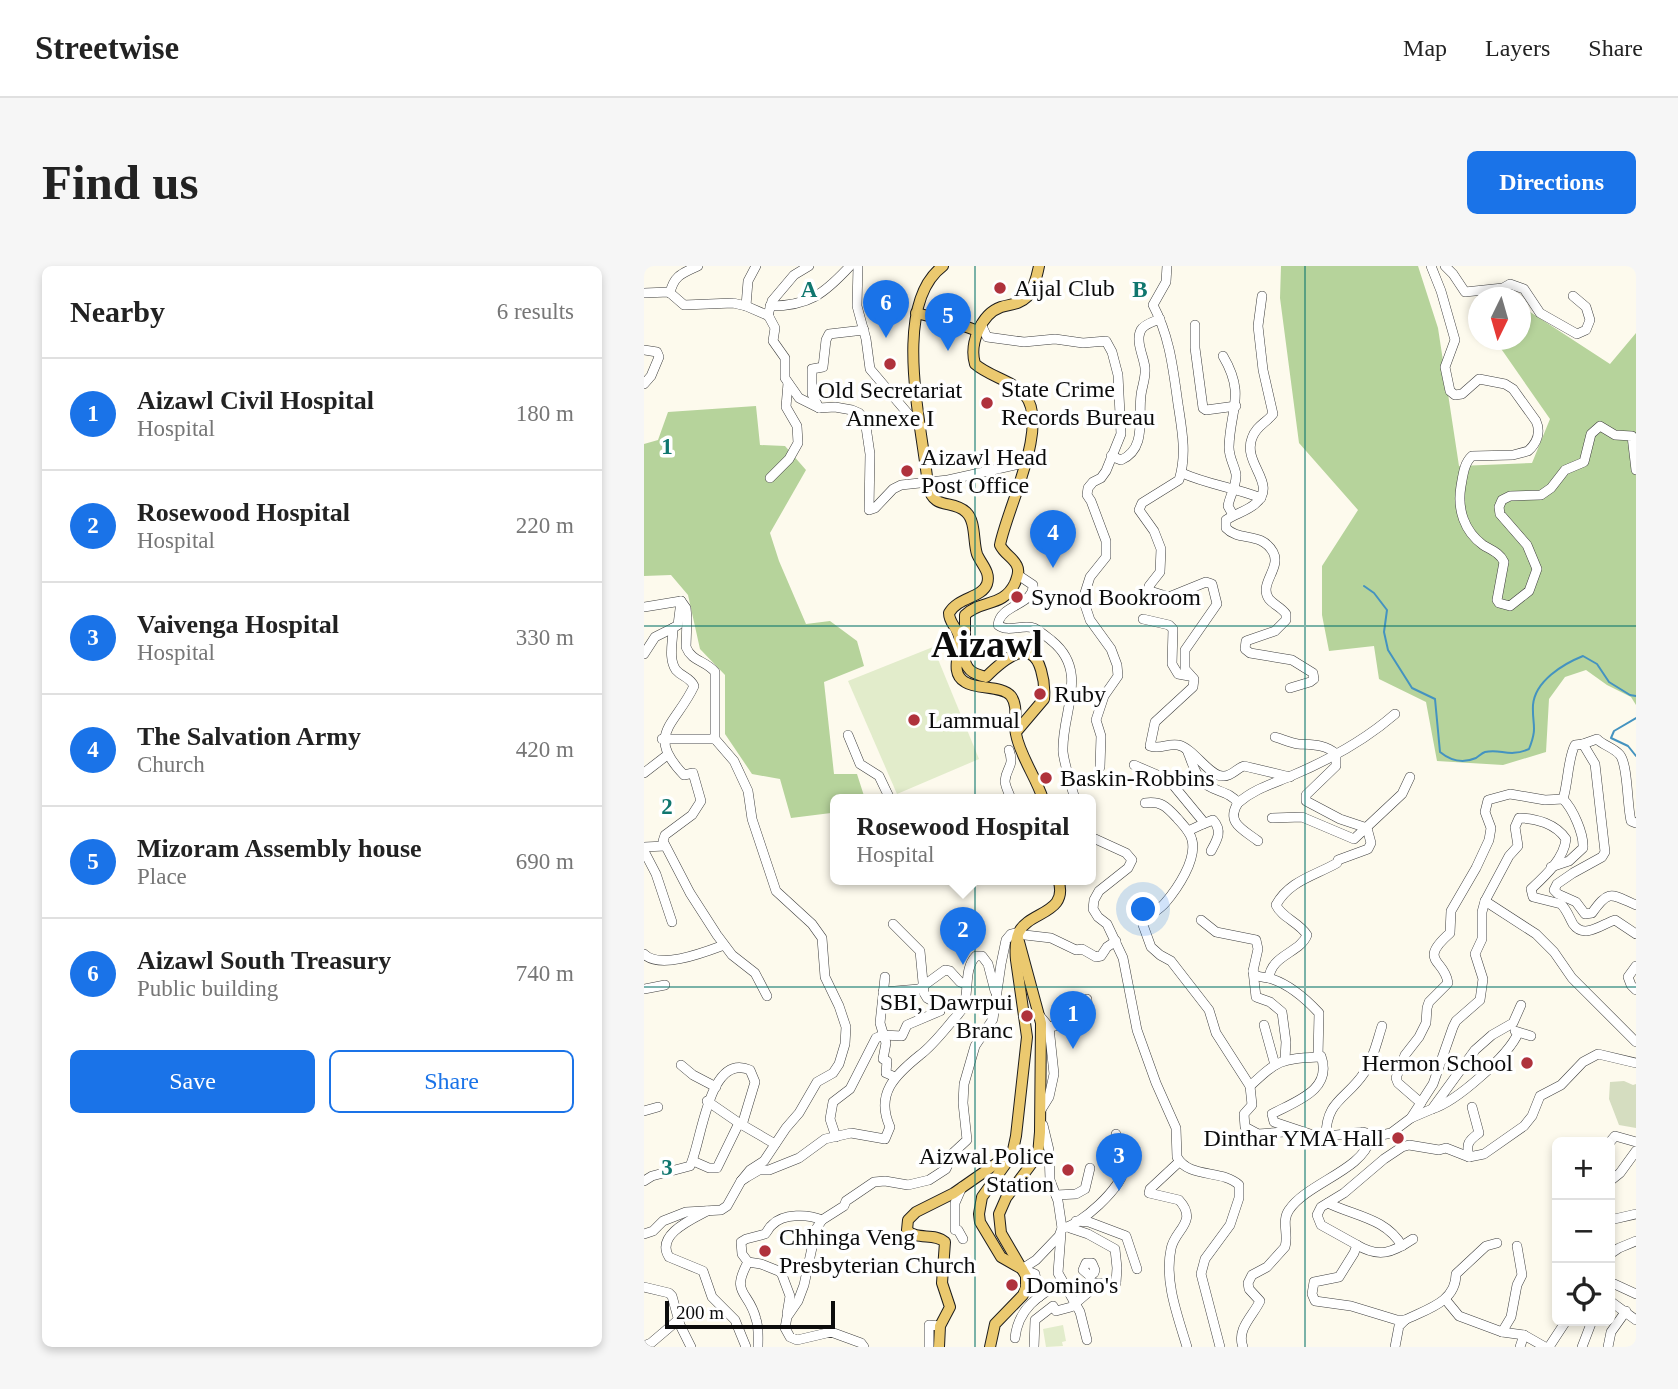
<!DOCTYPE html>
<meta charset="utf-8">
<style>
body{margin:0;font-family:"Times New Roman",serif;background:#f6f6f6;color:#222}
.controls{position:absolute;right:21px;bottom:21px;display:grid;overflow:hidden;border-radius:10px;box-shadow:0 4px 10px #0003}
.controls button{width:63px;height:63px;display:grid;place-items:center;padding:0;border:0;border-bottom:2px solid #e0e0e0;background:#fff;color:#222;font:35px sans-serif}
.compass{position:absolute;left:824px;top:21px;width:63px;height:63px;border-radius:50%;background:#fff;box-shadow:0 4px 10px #0003;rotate:185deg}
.scale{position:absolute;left:21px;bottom:18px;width:170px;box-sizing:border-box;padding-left:7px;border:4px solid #0c0c0c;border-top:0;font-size:19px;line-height:24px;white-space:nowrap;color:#0c0c0c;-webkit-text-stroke:5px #fff;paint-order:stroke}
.you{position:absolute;left:500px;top:644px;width:24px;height:24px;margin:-18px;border:5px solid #fff;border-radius:50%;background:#1a73e8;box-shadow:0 0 0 10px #1a73e833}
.badge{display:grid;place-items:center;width:46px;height:46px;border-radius:50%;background:#1a73e8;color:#fff;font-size:23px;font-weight:700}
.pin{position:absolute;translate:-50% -58px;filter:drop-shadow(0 2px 4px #0008)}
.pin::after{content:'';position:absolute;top:37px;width:24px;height:21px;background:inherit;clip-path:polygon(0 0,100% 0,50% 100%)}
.popup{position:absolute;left:186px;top:528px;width:266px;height:91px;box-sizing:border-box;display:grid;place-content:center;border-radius:10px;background:#fff;filter:drop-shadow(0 2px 5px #0005);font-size:23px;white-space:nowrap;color:#767676}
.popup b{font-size:26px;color:#222}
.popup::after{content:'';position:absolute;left:50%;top:100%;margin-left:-14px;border:14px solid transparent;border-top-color:#fff}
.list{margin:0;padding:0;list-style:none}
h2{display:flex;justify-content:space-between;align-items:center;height:91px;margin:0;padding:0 28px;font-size:30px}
h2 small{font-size:23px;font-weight:400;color:#767676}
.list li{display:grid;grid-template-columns:46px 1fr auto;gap:21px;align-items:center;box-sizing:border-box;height:112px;padding:0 28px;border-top:2px solid #e0e0e0}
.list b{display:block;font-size:26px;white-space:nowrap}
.list p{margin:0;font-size:23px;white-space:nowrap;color:#767676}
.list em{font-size:23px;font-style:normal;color:#767676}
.actions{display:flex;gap:14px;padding:21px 28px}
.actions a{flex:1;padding:16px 0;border:2px solid #1a73e8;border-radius:10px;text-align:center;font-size:24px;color:#1a73e8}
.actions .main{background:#1a73e8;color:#fff}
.icon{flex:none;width:38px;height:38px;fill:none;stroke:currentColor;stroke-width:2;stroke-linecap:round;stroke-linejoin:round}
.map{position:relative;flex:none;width:992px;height:1081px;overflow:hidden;border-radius:10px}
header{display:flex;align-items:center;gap:42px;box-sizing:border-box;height:98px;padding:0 35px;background:#fff;border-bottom:2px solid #e0e0e0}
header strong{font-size:33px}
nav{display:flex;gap:38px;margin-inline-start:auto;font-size:24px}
.intro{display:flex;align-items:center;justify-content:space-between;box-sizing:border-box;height:168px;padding:0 42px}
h1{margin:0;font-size:49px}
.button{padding:18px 32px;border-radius:10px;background:#1a73e8;color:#fff;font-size:24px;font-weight:700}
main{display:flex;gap:42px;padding:0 42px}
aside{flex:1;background:#fff;border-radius:10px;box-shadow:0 4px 10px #0003}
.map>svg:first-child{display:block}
</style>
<header>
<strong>Streetwise</strong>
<nav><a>Map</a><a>Layers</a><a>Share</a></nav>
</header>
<div class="intro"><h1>Find us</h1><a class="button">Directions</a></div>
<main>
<aside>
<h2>Nearby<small>6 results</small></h2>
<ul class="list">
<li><span class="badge">1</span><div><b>Aizawl Civil Hospital</b><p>Hospital</p></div><em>180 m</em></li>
<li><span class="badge">2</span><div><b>Rosewood Hospital</b><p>Hospital</p></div><em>220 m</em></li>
<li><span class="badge">3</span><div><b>Vaivenga Hospital</b><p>Hospital</p></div><em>330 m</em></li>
<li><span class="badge">4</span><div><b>The Salvation Army</b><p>Church</p></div><em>420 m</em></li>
<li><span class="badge">5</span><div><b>Mizoram Assembly house</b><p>Place</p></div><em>690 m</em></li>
<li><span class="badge">6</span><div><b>Aizawl South Treasury</b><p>Public building</p></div><em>740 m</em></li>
</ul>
<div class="actions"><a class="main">Save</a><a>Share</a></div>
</aside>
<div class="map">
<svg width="992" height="1081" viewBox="0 0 992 1081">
<rect width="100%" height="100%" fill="#fdfaed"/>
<g fill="#b6d39b">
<polygon points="637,0 774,0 794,62 815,200 888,197 906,153 851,74 876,74 877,40 966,98 992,67 992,439 987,431 963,419 942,404 921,411 905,433 902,486 859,499 793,495 782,436 735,413 730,380 685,385 678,349 678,300 714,244 655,177 636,32"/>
<polygon points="112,140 116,179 141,180 162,204 126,267 135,295 162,358 186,355 213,375 220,400 180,416 190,508 213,508 221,533 191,533 191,546 187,547 147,552 136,513 108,508 81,468 81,409 56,383 44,329 27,309 0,310 0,178 14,174 24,146"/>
</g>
<polygon fill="#d5ddc0" points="980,815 989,819 992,818 992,862 975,859 965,833 966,816"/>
<g fill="#e2eccb">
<polygon points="289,381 335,493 253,528 204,415"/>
<polygon points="419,1059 422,1075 418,1076 419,1080 402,1081 399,1063"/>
</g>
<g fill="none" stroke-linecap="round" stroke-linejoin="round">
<g stroke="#4493c0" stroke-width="2">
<path d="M720,320L730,327L743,344L740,366L744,384L768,422L791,433L796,486C807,495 818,498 832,492C835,490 838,487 841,486C857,482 864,492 885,483C894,460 888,460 889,439C891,415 919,398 939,390L953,398L965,416L986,429L992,430"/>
<polyline points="992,452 970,465 967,472 984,480 992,490"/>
</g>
<defs>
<g id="minor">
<polyline points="165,0 150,9 128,35 124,49 131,62 129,75 141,92 141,112 155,132 175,142 191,141 208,144 215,147 221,154 226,188 225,244 231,242 249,223 257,219 304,214 380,197"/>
<polyline points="214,0 213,40 222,73 226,103 277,163"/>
<path d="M523,0L522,16L509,39C526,71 529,103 534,138C538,164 543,189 535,214L498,237L495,244L510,265L517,283L516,306L505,320L506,325L525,331L562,316L568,318L573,338L541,384V403L550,413L549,421L511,456L506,480C516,484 524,477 534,479C550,482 566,512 580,510C588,510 593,502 600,500L646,511"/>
<path d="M787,0L797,25L811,74L801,101L806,125L811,129L818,128L835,113L861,118L869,123L892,155C897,166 893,177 884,185L869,189L828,190C820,197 819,209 817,220C813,243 820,265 839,279C847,284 856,287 860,296L853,334L855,337L866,340L885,325L893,303L883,279L856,248L855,241L858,234L866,230L897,229L907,222L921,204L940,196L947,168L956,160L971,169L988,170L992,204"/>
<polyline points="801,0 809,8 821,26 859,22 866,18 880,23 896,47 933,68 942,64 946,54 942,41 929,30"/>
<polyline points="0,27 25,26 40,39 89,37 102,40 125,50"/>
<path d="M26,27C30,9 39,7 54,0"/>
<path d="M618,30L614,60L619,104L629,148C622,157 612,160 608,172C598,198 635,218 611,238C603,245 591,248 582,254V262C595,276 617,265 629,286C638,302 614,318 625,333C630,339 637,341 642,348V354L631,365L602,375L601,383L606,387L648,394L669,407L670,413L666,416L646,422"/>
<polyline points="102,40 104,15 112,0"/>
<path d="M126,40C165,40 180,28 206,0"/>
<polyline points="337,58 343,71 380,76 411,73 439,77 462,75 468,86 474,109 477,168 462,205 457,212 449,216 444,222 443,229 447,235 462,275 462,291 446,311 439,333 446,354 467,383 473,399 474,410 460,430 452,454 457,470 456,501"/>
<polyline points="551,59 551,82 559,142 562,144 592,140"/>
<polyline points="0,84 13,86 15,91 7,110 0,118"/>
<path d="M579,90C602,129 586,143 585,181C585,192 590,198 592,208C593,219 586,229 584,240L589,249"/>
<polyline points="175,142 168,128 168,103 179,101 182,74 185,68 220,64"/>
<path d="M467,190L477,194C503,183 494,152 497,129C498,120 502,112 501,102C500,91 491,75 497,64C500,58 511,55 516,53"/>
<path d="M538,207C565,219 589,221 617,232"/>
<polyline points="126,212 145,193 154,177 153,160 142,141 144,117"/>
<path d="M374,309L389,319C391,339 356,338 354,359C364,367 378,358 390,362C396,365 403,371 408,375C446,406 417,447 419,486C420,495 428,523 431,533"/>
<path d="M37,335L34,359L29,362C29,375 24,393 32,404C38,411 46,411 50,420C32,459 0,468 40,509L49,507L57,535L48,549L21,569L19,575L46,627L73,669L88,689L111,707L123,730"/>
<path d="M0,341L37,335L42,342L43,352L42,381C48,396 61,394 71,406V473L90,495L104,525L108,553L132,625L168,658L178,672L181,711L195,740L202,761L201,778L195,798L189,807L173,816L155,847L142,862L120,895L106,904L97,915"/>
<polyline points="499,353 525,359 529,363 528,398 534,408 545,410"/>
<polyline points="0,388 11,371 29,362"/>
<polyline points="204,469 216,498 235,510 246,533"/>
<polyline points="18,473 71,473"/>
<path d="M939,478L953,473C960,480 969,481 976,489C984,499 983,539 987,555L992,557"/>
<path d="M365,484C371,501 362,501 361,515C361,520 365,527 367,533"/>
<path d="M543,484C547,493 550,506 557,514C567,526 585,524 594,537C610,523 628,518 647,510C685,494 720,475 751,448"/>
<polyline points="490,499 525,514 558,554 559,558 544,565"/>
<polyline points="0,507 22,490"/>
<path d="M501,537C517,535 522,540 533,552C538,558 546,565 548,574C553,594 533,623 521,637C515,644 506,648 500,655L499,659L507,681L516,689L527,695L565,744L572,767L606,820L608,839L600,848L601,861L614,868L654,865"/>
<path d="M594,537C581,557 600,564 614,575"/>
<polyline points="628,552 658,551 710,573 758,528 766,511"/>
<path d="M559,558L569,554C579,565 573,574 567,585"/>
<path d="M447,571L482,587L488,594L484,602L455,625L450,634L449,643L454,651L463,658L479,692L493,764L512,817L532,862L533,891C545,913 578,903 595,919V932L586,959L561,993L557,1008L576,1081"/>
<polyline points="0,581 21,580"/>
<polyline points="0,585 12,608 28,656"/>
<path d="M907,601L925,595L939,582C940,568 929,543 919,533C924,518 924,491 931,479L939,478L951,498L961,586L958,591L929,607L913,618L910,624L914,628L932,636L941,648L948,647C965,623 967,628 992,639"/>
<polyline points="841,635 892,668 910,686 928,712 992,776"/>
<path d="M557,654L572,666L612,674L614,683L609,705L611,709C617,712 622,711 628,713C646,719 662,733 675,747L674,791L677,790C689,824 652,835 628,848L630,856L675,871L719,866L733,870L747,867L767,852L789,818L809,761L812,755L836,734L839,713L831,688L838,673V646L841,635L865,590L874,580L871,561L875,552C892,552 912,558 922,573C920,593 901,610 887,623L889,631L917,638C923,644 925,651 929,658C940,674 958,658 971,654L992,668"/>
<path d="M0,688C16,704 61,686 80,679"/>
<polyline points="992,700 984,711 987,719 992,724"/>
<polyline points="609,705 612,731 626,736 638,746 642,776 641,793"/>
<polyline points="241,711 236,757 242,777 239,793 243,795 242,807 251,811"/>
<path d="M625,712C627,689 656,687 663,669C655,656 638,652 632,639C645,615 670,610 693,597L694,594L724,583L727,577L723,562L696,553L662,535V529L692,500V488C681,478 668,479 654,478C647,477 638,473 631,471"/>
<polyline points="0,723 21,719"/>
<polyline points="239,726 275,723 301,704 306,705 316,716 322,718"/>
<polyline points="396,750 405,761 410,808 405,831 397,844"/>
<polyline points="620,759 631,799"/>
<polyline points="405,761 442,755 444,749 443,733"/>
<polyline points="871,765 887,770"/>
<polyline points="37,799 49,809 72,821"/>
<path d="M606,820C634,794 636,793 674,791"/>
<polyline points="63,835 95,857 131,878"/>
<path d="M777,837L754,817L752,812L761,789L775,771L782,757L783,742L785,736L804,717C801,693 773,696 806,667L807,645L832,602L845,574L847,562L841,546L844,534L866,528L901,534L919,533"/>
<path d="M788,843C812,836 865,789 874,767"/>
<polyline points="0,845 14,841"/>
<polyline points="767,852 788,843 831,784 848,769 869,757 877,739"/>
<path d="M682,870C682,834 703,833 720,807C730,792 733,775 738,760"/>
<polyline points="192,871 186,853 189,836 206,823 232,772 239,769 258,770 263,759 296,745 294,738 283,732 280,727 276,685 249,658"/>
<polyline points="966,876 971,870 992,876"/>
<path d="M825,891C822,878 824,875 835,867L828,841"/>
<polyline points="49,895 65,902 73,902 95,857"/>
<path d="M535,896L506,923L505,927L535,934C555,956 530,964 527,983C520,1015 534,1051 543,1081"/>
<path d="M0,915L8,910L46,900C58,876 64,786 106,804L111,816L98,859"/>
<polyline points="966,915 976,907 992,885"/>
<polyline points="318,921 311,937 311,964 314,964 319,973"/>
<polyline points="412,929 432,928 441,923 446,902"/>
<path d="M684,937C710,950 742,952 758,980"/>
<path d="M63,945C48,953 11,969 25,991L59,1005L68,1031L91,1054L102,1081"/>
<polyline points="966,954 992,948"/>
<polyline points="432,955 445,956 482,970 493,1003"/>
<path d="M418,962C435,961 479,921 480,902C480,891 475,879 472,868"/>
<polyline points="426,962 444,968 471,983 473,1002 472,1017 447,1017"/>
<polyline points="417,967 414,1007 436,1046 443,1074"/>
<path d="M0,968L9,965L19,955L42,946L77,944L83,940L97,915L103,911L115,904H125L155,892L181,873L207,867L241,873L246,861C231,828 251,809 276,789C288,780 299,766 309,754C313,750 317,746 319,741C326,727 319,703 332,690H338L344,698L351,725"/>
<path d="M713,979C735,992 748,987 769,973"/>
<polyline points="966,988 975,982 992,975"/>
<polyline points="104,996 117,998 137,1006 146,1030 143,1048"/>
<polyline points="378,1003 392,994 415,970 418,962 414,935 406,914 405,884 399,859"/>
<polyline points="378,1003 391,1008 395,1031"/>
<polyline points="966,1016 992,1028"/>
<polyline points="0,1021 25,1027 28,1030 36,1059 47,1081"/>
<polyline points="801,1033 815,1050 858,1066 880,1069 901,1081"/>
<polyline points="966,1035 992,1054"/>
<path d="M761,1054C783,1043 812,1036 812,1008L842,980L853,977"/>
<polyline points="858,1066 867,1051 873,1019 878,1009 873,980"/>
<path d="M371,1072C374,1043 394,1029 419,1016"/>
<polyline points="0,1080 7,1077 34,1054"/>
<path d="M114,1081C114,1072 115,1061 112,1053C105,1024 86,1029 104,996L98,988L97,976L102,973L121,968C124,965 125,961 128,959C139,947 165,948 178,954"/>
<polyline points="220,1081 217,1077 187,1066 153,1074 146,1071 141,1062 143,1051 154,1035 160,1019 172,963 178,954 200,940 202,935 230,916 241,915 264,919 285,914 302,903 309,887 323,874 319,837 320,818 331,780 349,753 357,698 362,674 367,668 375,666 381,669 407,672 432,684 438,683 452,691 457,690 463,681 472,675"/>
<polyline points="285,1081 285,1059 296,1060"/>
<polyline points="390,1081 391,1054 409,1040 412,1045 427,1041 447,1024 446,1010 439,1004 442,997 448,997 451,1004 450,1007 446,1010"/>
<path d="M599,1081C592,1063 609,1050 616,1035L605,1023L604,1017L608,1009L623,1001L641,981C645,969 637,955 645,944C663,917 719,904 726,873L733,870"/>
<polyline points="751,1081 755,1060 761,1054 753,1054 707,1040 671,1035 668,1028 670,1016 695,1011 710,987 713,979 677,959 673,949 677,941 700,927 740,893 758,881 765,879 795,884 802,882 825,891 840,888 880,860 888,850 896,830 917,819 939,796 954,788 992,797"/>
<polyline points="876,1081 880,1069"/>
<polyline points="905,1081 922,1055"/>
<polyline points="938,1081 948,1055"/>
<polyline points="964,1081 967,1066 982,1045"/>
</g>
<g id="major">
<path d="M299,0C246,39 279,163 284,220C290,245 308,233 322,246C332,255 329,276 333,288C337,298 347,306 343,318C338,332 314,331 305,347C305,357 313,361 315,371C317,386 305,407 321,416C333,424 358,419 367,430C375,441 369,456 372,468C376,490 392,511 399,533"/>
<polyline points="272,47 309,56 334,65"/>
<path d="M321,381V349C337,333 359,342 371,317C373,311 376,306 373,300C370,292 360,288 356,279C363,242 406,160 381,129C368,114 346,111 331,98C325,78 337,48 357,41C366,38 375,39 383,31C390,23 393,10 395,0"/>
<path d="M314,396L321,395C324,406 331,408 342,411C358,395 387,369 397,404C400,414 401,423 400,433L372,466"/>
<path d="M378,1003L357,991L336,956L335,948L338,931L363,896L369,884L372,870L383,771L372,694C371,684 371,675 375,666C385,645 426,648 414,613"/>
<path d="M295,1081L296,1060L306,1041L298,1017L301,976C290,966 273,975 263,964L264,954L272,946L310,927L366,888"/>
<polyline points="346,1081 351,1058 379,1029 382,1021 382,1010 357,967 355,948 362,932 394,889 396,866 397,757 374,672"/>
</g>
</defs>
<use href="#minor" stroke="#3f3f3f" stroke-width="10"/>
<use href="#major" stroke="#1d1d1d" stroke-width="12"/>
<use href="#minor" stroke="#fff" stroke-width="9"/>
<use href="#major" stroke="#ebc96f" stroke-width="10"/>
</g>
<path fill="none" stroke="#0f766e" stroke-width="2" stroke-opacity="0.55" d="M331,0V1081M661,0V1081M0,360H992M0,721H992"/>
<g fill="#af323c" stroke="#fff" stroke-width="2.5">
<circle cx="356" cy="22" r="7"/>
<circle cx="246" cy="98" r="7"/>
<circle cx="343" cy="137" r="7"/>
<circle cx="263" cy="205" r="7"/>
<circle cx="373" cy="331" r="7"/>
<circle cx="396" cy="428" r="7"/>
<circle cx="270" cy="454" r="7"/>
<circle cx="402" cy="512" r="7"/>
<circle cx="383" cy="750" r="7"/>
<circle cx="883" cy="797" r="7"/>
<circle cx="754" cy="872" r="7"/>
<circle cx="424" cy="904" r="7"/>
<circle cx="121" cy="985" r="7"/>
<circle cx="368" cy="1019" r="7"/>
</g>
<g text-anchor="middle" stroke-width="7" stroke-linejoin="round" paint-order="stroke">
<g font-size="24" fill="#0c0c0c" stroke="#fff" text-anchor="start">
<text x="370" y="30">Aijal Club</text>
<text x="357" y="131">State Crime<tspan x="357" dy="28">Records Bureau</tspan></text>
<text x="246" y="132" text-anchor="middle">Old Secretariat<tspan x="246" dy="28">Annexe I</tspan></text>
<text x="277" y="199">Aizawl Head<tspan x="277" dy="28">Post Office</tspan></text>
<text x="387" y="339">Synod Bookroom</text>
<text x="410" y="436">Ruby</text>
<text x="284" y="462">Lammual</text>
<text x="416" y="520">Baskin-Robbins</text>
<text x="369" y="744" text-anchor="end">SBI, Dawrpui<tspan x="369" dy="28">Branc</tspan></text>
<text x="869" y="805" text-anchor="end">Hermon School</text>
<text x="740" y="880" text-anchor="end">Dinthar YMA Hall</text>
<text x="410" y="898" text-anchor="end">Aizwal Police<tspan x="410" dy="28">Station</tspan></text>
<text x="135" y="979">Chhinga Veng<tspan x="135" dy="28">Presbyterian Church</tspan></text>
<text x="382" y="1027">Domino's</text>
</g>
<g font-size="38" font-weight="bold" fill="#0c0c0c" stroke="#fff">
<text x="343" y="391">Aizawl</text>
</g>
</g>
<g font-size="23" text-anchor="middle" font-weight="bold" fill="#0f766e" stroke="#fff" stroke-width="7" stroke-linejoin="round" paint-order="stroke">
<text x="165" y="31">A</text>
<text x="496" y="31">B</text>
<text x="23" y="188">1</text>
<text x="23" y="548">2</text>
<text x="23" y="909">3</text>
</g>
</svg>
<div class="controls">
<button>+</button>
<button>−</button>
<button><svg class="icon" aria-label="locate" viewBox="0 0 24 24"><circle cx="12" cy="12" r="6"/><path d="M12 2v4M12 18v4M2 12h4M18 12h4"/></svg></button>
</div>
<svg class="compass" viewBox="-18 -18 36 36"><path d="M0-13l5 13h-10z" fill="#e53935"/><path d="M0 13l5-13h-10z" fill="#767676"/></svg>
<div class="scale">200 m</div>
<div class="you"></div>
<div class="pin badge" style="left:429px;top:783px">1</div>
<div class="pin badge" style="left:319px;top:699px">2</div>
<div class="popup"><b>Rosewood Hospital</b>Hospital</div>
<div class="pin badge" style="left:475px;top:925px">3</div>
<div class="pin badge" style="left:409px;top:302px">4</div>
<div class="pin badge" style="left:304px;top:85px">5</div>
<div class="pin badge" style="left:242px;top:72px">6</div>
</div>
</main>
